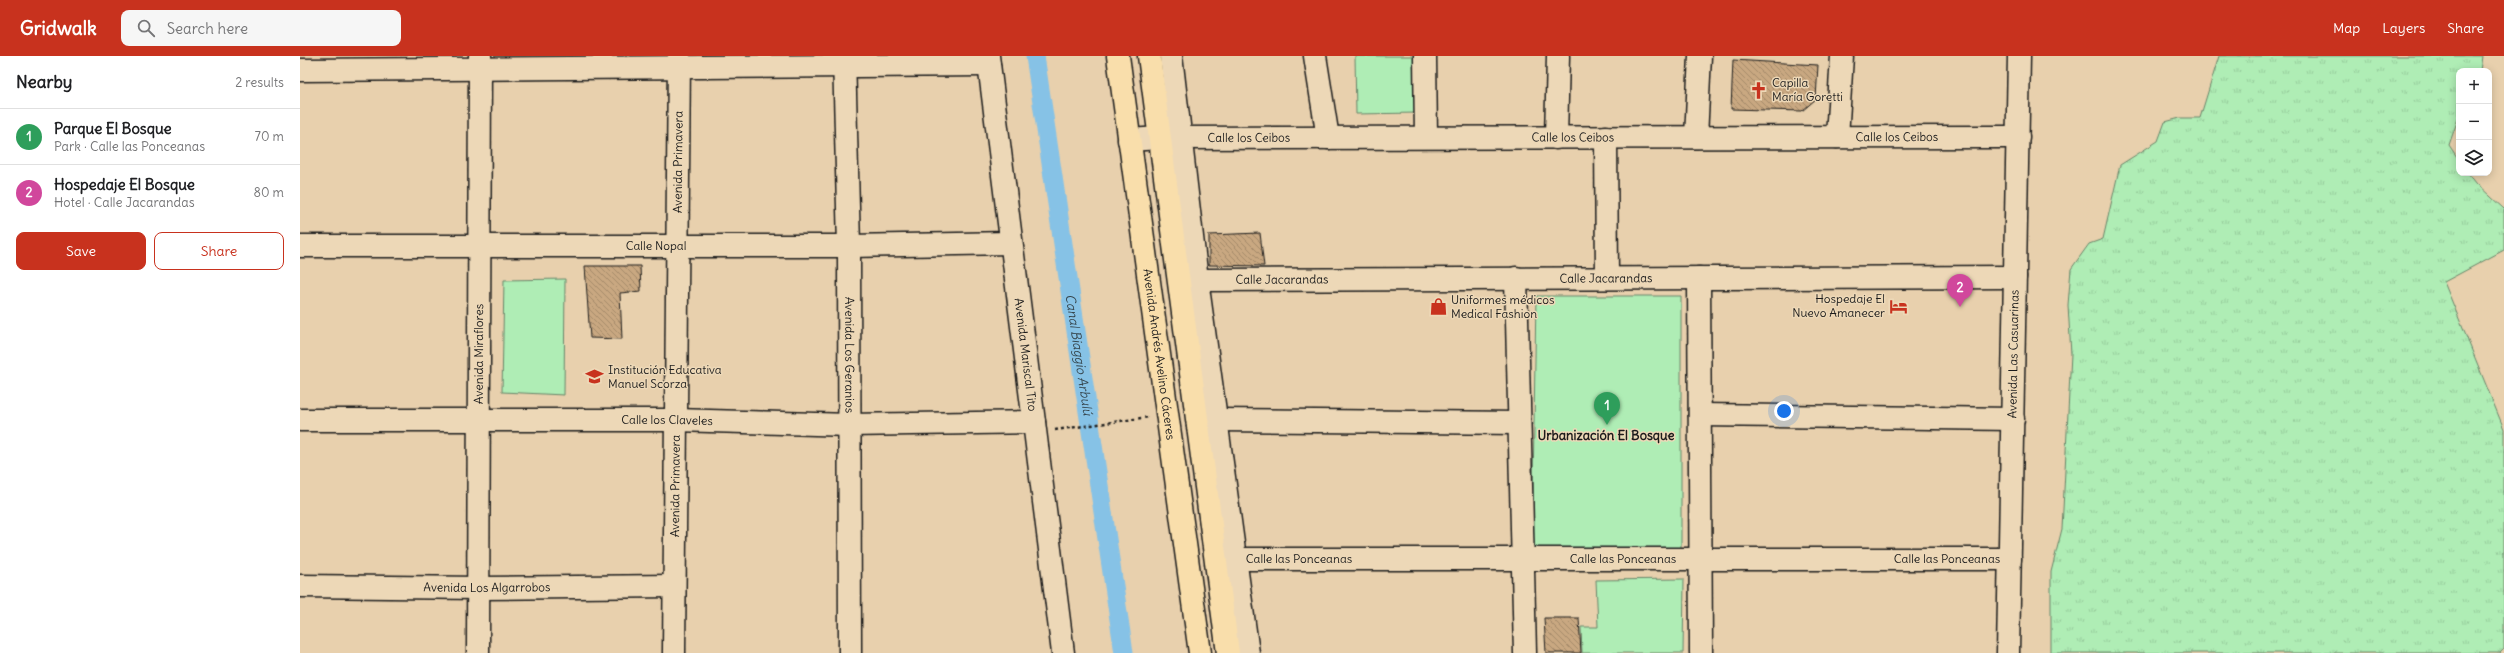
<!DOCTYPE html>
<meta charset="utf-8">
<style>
body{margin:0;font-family:Delius,sans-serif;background:#f6f6f6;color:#202124}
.controls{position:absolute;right:12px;top:12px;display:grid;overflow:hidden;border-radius:8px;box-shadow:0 2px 10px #0003}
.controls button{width:36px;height:36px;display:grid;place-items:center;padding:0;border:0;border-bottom:1px solid #e0e0e0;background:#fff;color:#202124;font:20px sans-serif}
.you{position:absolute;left:1484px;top:355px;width:14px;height:14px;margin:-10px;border:3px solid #fff;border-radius:50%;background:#1a73e8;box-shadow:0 0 0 6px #1a73e833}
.badge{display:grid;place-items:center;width:26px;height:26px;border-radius:50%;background:#c8321e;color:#fff;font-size:13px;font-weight:700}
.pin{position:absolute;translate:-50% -33px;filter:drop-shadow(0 1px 2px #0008)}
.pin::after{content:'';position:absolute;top:21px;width:14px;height:12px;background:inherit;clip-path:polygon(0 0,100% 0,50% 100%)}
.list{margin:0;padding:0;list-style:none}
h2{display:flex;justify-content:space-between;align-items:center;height:52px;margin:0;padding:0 16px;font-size:17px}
h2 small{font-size:13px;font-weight:400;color:#757577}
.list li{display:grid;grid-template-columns:26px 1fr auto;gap:12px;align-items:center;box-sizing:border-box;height:56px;padding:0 16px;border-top:1px solid #e0e0e0}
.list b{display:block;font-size:15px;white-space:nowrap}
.list p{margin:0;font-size:13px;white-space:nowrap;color:#757577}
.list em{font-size:13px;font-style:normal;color:#757577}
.actions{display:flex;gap:8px;padding:12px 16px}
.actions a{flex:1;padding:9px 0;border:1px solid #c8321e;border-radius:8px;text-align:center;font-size:14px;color:#c8321e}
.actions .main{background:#c8321e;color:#fff}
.icon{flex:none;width:22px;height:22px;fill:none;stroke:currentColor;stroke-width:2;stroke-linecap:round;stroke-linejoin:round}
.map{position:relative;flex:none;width:2204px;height:597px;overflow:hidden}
header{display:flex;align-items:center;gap:24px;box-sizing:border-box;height:56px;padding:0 20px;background:#c8321e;color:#fff}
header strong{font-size:19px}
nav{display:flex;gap:22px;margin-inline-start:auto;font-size:14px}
.search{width:280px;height:36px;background:#f6f6f6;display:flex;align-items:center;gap:10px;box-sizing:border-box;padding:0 14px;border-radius:8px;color:#757577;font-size:15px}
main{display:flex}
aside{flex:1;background:#fff}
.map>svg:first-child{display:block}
</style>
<header>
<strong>Gridwalk</strong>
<div class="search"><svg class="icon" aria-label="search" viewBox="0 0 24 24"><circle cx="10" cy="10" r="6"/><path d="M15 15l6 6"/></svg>Search here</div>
<nav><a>Map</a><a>Layers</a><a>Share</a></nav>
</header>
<main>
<aside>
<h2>Nearby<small>2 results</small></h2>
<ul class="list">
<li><span class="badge" style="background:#2e9e5b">1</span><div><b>Parque El Bosque</b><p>Park · Calle las Ponceanas</p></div><em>70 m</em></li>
<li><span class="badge" style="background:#d1479c">2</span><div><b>Hospedaje El Bosque</b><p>Hotel · Calle Jacarandas</p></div><em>80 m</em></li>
</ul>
<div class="actions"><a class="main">Save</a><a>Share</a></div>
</aside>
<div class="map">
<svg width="2204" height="597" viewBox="0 0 2204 597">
<defs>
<pattern id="grass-tufts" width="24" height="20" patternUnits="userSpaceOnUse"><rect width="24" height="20" fill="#afedb5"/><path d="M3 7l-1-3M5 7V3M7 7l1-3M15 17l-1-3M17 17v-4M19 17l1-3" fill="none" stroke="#96cb9b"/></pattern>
<pattern id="building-back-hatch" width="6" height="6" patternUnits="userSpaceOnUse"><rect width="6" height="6" fill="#c9a881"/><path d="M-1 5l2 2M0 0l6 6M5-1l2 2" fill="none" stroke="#a28869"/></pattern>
</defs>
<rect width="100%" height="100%" fill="#e8d0ad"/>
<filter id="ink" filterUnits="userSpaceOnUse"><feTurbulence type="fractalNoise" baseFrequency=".025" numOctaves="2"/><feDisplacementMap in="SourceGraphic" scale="8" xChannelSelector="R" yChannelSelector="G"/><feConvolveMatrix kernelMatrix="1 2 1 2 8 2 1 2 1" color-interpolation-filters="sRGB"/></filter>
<g filter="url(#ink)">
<polygon fill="url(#grass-tufts)" stroke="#668468" points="1919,0 2182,0 2180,15 2159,15 2159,60 2149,89 2159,104 2159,117 2168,117 2177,128 2204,153 2204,194 2144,226 2204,373 2204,593 2200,597 1751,597 1751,516 1762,473 1771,298 1768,249 1771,213 1789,188 1803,183 1820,109 1858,85 1865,66 1880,62 1900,62"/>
<g fill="#afedb5" stroke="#668468">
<polygon points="1055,0 1115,0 1117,57 1056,58"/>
<polygon points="265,223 264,339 202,336 204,224"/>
<polygon points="1236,240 1381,240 1381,501 1232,497"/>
<polygon points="1384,523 1383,597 1282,597 1281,571 1298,571 1296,524"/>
</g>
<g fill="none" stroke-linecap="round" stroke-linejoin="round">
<path stroke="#86c2e6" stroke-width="19" id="s1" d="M735,0L824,597"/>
</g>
<g fill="url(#building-back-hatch)" stroke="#1c1c1c">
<polygon points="1433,4 1518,9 1516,43 1502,55 1431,53"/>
<polygon points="960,177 964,210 909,209 909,179"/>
<polygon points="285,210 340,210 341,235 320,237 322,283 290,282"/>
<polygon points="1244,562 1279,562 1281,597 1246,597"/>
</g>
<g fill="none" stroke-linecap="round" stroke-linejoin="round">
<defs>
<g id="minor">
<path id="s2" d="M544,0L549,190L550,597"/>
<path id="s3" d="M688,0L763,597"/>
<polyline points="871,0 897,224 948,597"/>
<polyline points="1015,0 1028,82"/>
<polyline points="1125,0 1126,81"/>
<polyline points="0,14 689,9"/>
<polyline points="1306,81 1307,222"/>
<polyline points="1396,81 1400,0"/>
<polyline points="1537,81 1542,0"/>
<polyline points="1256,82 1258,0"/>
<path id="s4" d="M829,84L860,82L1718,81"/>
<path id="s5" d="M0,190H549L711,187"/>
<polyline points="1216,222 1225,597"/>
<polyline points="1399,222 1401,597"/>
<path id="s6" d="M897,224L1715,221"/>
<polyline points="1400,359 1713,363"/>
<path id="s7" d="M0,364H376L549,369L734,366"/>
<polyline points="916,364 1219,367"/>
<path id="s8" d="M935,503H1710"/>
<path id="s9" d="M0,530L179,532L374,530"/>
<path id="s10" d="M178,597L180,0"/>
<path id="s11" d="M374,597L379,0"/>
<path id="s12" d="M1708,597L1719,0"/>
</g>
<g id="highway">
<path id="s13" d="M818,0L900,597"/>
<polyline points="849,0 928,597"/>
</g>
</defs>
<use href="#minor" stroke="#1c1c1c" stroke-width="25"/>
<use href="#highway" stroke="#1c1c1c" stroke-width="25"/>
<polyline stroke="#1c1c1c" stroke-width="2.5" stroke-dasharray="3 3" stroke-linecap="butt" points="755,374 849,361"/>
<use href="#minor" stroke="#edd8b7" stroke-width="22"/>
<use href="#highway" stroke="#f9deab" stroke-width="22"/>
</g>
</g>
<defs>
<symbol id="church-bare" viewBox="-9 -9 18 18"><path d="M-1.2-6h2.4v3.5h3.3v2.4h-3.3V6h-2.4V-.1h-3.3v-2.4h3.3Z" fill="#c8321e" stroke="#edd8b7" stroke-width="2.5" paint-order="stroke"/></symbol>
<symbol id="hotel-bare" viewBox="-9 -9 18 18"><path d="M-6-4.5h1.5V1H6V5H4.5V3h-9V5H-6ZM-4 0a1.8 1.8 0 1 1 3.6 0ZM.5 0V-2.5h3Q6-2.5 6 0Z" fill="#c8321e" stroke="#edd8b7" stroke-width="2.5" paint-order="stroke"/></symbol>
<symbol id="shop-bare" viewBox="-9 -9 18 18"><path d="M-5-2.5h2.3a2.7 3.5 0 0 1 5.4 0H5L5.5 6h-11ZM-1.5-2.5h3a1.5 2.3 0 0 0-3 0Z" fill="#c8321e" stroke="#edd8b7" stroke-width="2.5" paint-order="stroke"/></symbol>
<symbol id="school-bare" viewBox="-9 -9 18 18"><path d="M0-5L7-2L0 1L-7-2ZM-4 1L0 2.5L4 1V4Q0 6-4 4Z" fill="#c8321e" stroke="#edd8b7" stroke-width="2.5" paint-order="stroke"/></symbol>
</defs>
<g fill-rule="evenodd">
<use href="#church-bare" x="1446" y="22" width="25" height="25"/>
<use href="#hotel-bare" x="1586" y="238" width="25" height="25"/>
<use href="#shop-bare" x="1126" y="238" width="25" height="25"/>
<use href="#school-bare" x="282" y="308" width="25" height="25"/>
</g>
<g text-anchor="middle" stroke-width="3" stroke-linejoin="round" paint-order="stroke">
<g font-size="12" fill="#1c1c1c" stroke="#edd8b7" text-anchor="start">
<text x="1472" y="31">Capilla<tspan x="1472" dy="14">María Goretti</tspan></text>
<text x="1585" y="247" text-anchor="end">Hospedaje El<tspan x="1585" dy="14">Nuevo Amanecer</tspan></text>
<text x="1151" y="248">Uniformes médicos<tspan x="1151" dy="14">Medical Fashion</tspan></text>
<text x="308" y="318">Institución Educativa<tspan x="308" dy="14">Manuel Scorza</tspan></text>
</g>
<g font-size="12" fill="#1c1c1c" stroke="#edd8b7">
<text dy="4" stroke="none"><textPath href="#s4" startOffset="444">Calle los Ceibos</textPath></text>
<text dy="4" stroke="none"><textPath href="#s4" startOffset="768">Calle los Ceibos</textPath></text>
<text dy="4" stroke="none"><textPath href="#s4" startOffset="120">Calle los Ceibos</textPath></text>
<text dy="4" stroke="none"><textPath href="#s11" startOffset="491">Avenida Primavera</textPath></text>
<text dy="4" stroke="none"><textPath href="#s5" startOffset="356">Calle Nopal</textPath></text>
<text dy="4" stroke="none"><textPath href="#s6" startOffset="409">Calle Jacarandas</textPath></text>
<text dy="4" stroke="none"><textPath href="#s6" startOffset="85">Calle Jacarandas</textPath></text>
<text dy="4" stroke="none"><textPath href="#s2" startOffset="299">Avenida Los Geranios</textPath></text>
<text dy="4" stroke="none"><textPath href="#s13" startOffset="301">Avenida Andrés Avelino Cáceres</textPath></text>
<text dy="4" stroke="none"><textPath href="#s12" startOffset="299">Avenida Las Casuarinas</textPath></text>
<text dy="4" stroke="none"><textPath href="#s10" startOffset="299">Avenida Miraflores</textPath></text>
<text dy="4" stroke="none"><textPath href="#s3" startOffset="301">Avenida Mariscal Tito</textPath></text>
<text dy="4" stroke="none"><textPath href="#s7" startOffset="367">Calle los Claveles</textPath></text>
<text dy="4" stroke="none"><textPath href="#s11" startOffset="167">Avenida Primavera</textPath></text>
<text dy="4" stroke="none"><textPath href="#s8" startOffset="64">Calle las Ponceanas</textPath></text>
<text dy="4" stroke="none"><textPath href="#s8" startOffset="388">Calle las Ponceanas</textPath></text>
<text dy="4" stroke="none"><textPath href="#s8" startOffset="712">Calle las Ponceanas</textPath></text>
<text dy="4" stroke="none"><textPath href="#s9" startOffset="187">Avenida Los Algarrobos</textPath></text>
</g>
<g font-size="13" font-style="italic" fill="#36464e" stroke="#edd8b7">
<text dy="5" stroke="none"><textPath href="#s1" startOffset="302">Canal Biaggio Arbulú</textPath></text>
</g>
<g font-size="13" font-weight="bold" fill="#1c1c1c" stroke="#edd8b7">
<text x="1306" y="384">Urbanización El Bosque</text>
</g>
</g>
</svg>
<div class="controls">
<button>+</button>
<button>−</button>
<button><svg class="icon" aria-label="layers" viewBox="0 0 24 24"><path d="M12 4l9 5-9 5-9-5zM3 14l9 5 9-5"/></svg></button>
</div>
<div class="you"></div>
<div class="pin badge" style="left:1307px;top:369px;background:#2e9e5b">1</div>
<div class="pin badge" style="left:1660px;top:251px;background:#d1479c">2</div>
</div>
</main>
